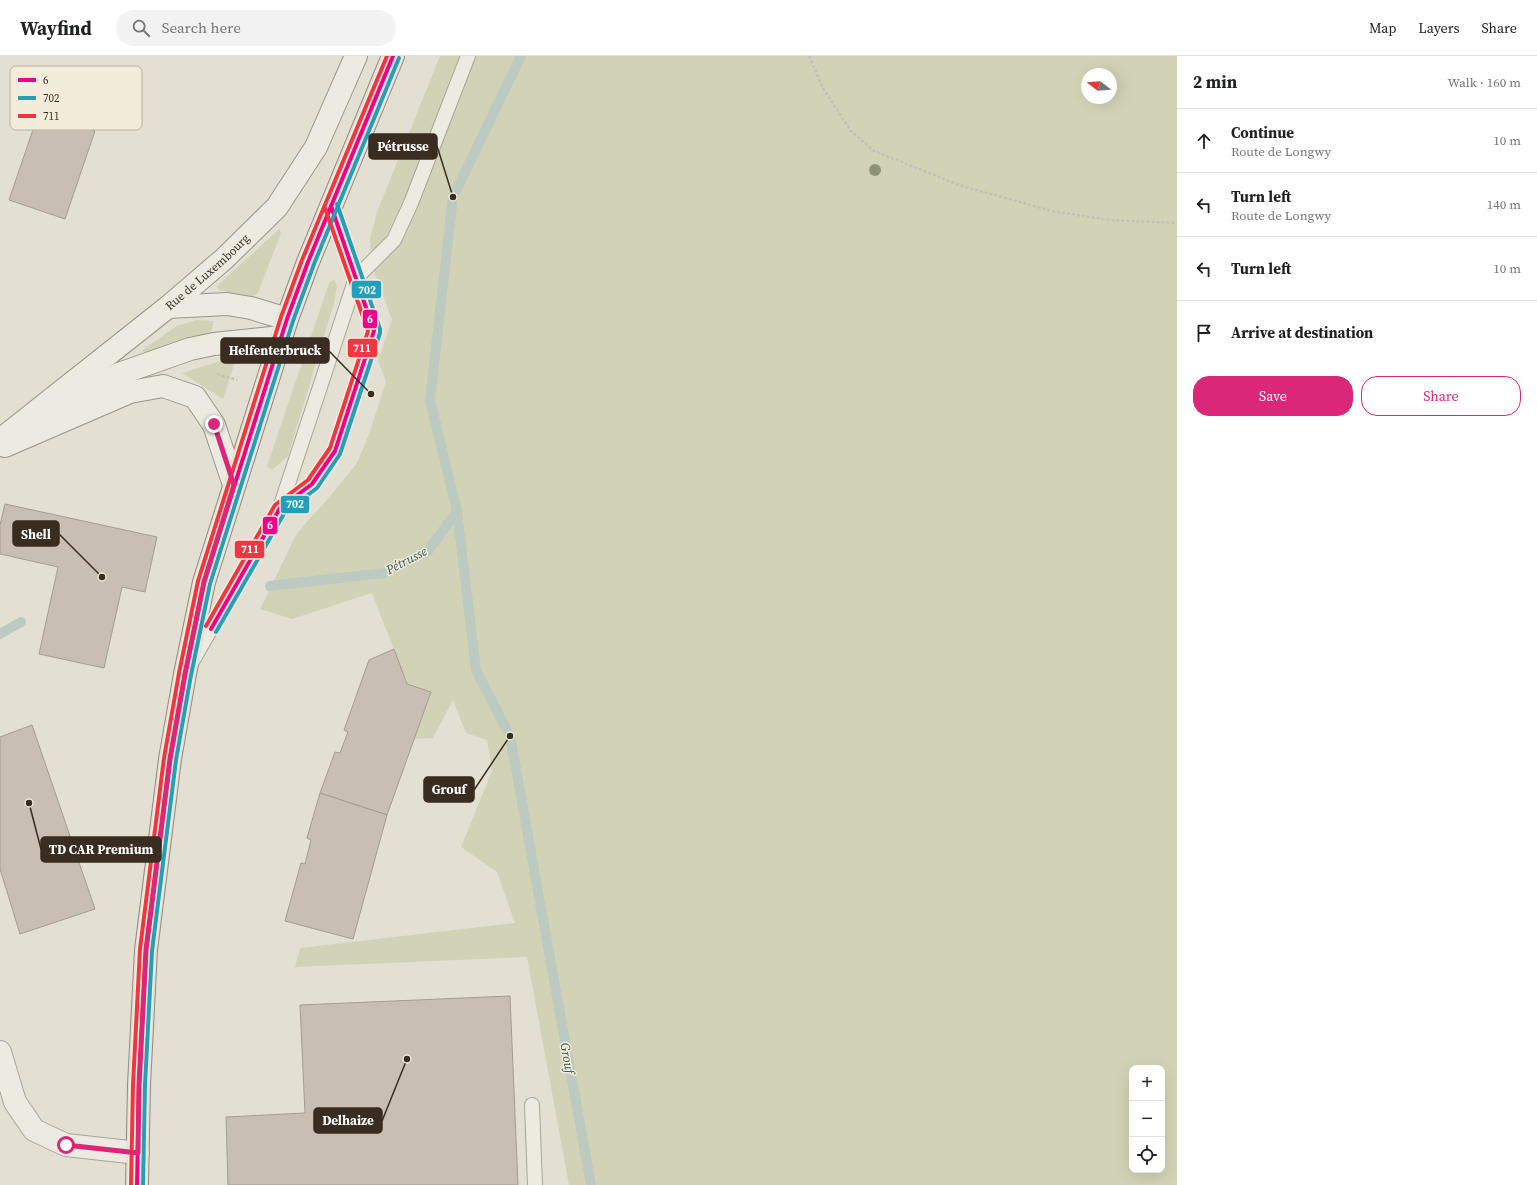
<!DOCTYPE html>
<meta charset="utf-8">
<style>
body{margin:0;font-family:"Source Serif 4",serif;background:#f2f2f2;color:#202124}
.controls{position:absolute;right:12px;bottom:12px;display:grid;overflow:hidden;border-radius:8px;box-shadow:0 4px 16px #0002}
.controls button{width:36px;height:36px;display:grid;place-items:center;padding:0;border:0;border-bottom:1px solid #e0e0e0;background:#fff;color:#202124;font:20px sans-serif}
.compass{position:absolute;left:1081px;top:12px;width:36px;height:36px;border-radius:50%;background:#fff;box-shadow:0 4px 16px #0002;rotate:287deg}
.stop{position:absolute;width:12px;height:12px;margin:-9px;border:3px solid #db2777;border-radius:50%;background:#fff}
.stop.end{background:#db2777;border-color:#fff;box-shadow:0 1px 4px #0008}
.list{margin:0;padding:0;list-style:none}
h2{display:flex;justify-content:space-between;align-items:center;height:52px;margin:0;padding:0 16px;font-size:17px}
h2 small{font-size:13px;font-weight:400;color:#757577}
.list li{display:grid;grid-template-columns:26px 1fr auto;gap:12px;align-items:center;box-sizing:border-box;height:64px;padding:0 16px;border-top:1px solid #e0e0e0}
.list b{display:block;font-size:15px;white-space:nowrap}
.list p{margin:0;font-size:13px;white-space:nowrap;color:#757577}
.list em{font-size:13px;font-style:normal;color:#757577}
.actions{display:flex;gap:8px;padding:12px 16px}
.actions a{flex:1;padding:9px 0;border:1px solid #db2777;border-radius:16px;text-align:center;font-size:14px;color:#db2777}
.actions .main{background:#db2777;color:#fff}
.icon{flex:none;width:22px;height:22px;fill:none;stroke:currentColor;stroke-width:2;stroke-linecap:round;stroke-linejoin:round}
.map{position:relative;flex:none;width:1177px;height:1129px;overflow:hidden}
header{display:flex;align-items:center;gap:24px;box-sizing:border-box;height:56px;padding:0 20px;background:#fff;border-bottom:1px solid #e0e0e0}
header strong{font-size:19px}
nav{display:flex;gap:22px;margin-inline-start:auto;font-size:14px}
.search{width:280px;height:36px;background:#f2f2f2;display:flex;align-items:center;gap:10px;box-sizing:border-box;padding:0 14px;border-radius:22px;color:#757577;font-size:15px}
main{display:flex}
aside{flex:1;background:#fff}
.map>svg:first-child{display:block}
</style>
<header>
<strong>Wayfind</strong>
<div class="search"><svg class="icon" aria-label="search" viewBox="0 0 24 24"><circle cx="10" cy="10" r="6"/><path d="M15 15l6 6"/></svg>Search here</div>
<nav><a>Map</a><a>Layers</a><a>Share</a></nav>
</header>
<main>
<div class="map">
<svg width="1177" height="1129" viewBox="0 0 1177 1129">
<rect width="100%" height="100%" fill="#e4dfd3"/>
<g fill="#d2d3b6" fill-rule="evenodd">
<path d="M440,0H1177V1129H569L527,901L295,911L300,892L515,867L497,816L461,791L492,715L487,684L466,677L453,644L433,682L414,683L431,636L407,628L372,537L292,563L260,553L297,477L332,438L357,407L369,378L386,326L378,304L392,264L371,207L370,181L377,156ZM1087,18H1111V42H1087ZM1132,1012H1162V1114H1132Z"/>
<polygon points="279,173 281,177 258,237 250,241 219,234 216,231"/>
<polygon points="334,224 337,230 334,247 288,400 272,414 267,410 329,227"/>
<polygon points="196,264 214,265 211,276 145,298 142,294 177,270"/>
<polygon points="237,300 223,343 182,317"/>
</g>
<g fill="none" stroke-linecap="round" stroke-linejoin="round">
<g stroke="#bccac2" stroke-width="10">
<polyline points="521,0 453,141 430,344 457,455 476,614 510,680 591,1129"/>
<polyline points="270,530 384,517 428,495 457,455"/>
<polyline points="0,578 21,566"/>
</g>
</g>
<g fill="#c8beb3" stroke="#a59b92">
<polygon points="39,56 95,75 65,163 9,144"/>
<polygon points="5,448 157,481 145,536 122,531 104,612 39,598 58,511 0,498 0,469"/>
<polygon points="394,593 407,628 431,636 387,759 320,737 335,696 340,697 348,676 344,674 369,604"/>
<polygon points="32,669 95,853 20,878 0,813 0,681"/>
<polygon points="320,737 387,759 353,883 285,865 301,807 305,808 311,784 307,782"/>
<polygon points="510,940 518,1129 228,1129 226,1061 305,1057 300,949"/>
</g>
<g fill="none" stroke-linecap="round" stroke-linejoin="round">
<defs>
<g id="lane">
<polyline points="280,452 356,222 394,184 411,147 468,0"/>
<polyline points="193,604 280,452 312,428 335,395 374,275 331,150"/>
<polyline points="532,1049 535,1129"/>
</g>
<polyline id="street" points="0,996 15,1046 34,1074 66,1089 138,1097"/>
<g id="secondary">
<polyline points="168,251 227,248 251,252 287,263"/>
<polyline points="56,355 119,318 190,293 214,288 281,281"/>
<path id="s1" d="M0,384L168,251L224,203L277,151L316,91L356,0"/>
<polyline points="5,390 130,336 163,330 195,341 214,369 234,429"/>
</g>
<polyline id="primary" points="137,1129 139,1029 146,894 170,703 185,618 204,526 287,263 308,206 393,0"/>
</defs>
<use href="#lane" stroke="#aaa49b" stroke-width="16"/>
<use href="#street" stroke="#aaa49b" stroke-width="24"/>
<use href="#secondary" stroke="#9a948a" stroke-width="24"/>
<use href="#primary" stroke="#908a82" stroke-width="24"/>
<g stroke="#c5c1ba" stroke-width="2.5" stroke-dasharray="3 2" stroke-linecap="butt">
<polyline points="809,0 823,32 851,75 874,95 962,130 1052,155 1109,164 1177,167"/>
<polyline points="217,318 237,324"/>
</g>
<use href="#lane" stroke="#edeae2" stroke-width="14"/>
<use href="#street" stroke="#edeae2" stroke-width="22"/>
<use href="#secondary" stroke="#edeae2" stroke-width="22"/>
<use href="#primary" stroke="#e4dfd5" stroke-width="22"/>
<defs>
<g id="bus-1">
<polyline points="211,573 280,452 312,428 335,395 374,275 331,150"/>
<polyline points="137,1129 139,1029 146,894 170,703 185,618 204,526 287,263 308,206 393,0"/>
</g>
<g id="bus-2">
<polyline points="216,576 285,456 317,432 340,398 380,277 380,273 337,148"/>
<polyline points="143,1129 145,1029 152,895 176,704 191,619 210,528 293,265 314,208 399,2"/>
</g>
<g id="bus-3">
<polyline points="206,570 275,449 308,424 330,392 368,275 325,152"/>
<polyline points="131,1129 133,1029 140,893 164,702 179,617 198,525 281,261 302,204 387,0"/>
</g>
</defs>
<use href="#bus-1" stroke="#f3ecda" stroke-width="7"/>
<use href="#bus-2" stroke="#f3ecda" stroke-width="7"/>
<use href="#bus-3" stroke="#f3ecda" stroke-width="7"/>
<use href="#bus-1" stroke="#ed028c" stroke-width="4"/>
<use href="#bus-2" stroke="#249fbb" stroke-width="4"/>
<use href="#bus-3" stroke="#ef3744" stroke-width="4"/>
</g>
<circle fill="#8f9376" cx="875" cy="114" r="6"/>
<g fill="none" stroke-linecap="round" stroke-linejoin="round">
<polyline stroke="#db2777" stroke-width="5" points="66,1089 138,1097 139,1029 146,894 170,703 185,618 204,526 234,429 214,368"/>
</g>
<g text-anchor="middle" stroke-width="3" stroke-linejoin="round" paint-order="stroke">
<g font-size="12" fill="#392d22" stroke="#f3ecda">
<text dy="4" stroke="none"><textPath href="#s1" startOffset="267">Rue de Luxembourg</textPath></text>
</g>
<g font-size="13" font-style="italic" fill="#335755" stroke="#f3ecda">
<text transform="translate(406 504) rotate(-28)" y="5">Pétrusse</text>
<text transform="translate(568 1002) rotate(80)" y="5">Grouf</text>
</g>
</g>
<rect x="10" y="10" width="132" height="64" rx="6" fill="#f3ecda" stroke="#bbb3a3" stroke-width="1"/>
<rect x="18" y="22" width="18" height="4" fill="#ed028c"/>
<rect x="18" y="40" width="18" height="4" fill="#249fbb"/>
<rect x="18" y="58" width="18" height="4" fill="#ef3744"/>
<g font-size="11" fill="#392d22">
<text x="43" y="28">6</text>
<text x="43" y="46">702</text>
<text x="43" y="64">711</text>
</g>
<path fill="none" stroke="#392d22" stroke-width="1.5" d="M453 141L437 90M371 338L329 295M102 521L59 478M510 680L474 734M29 747L41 793M407 1003L382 1065"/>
<g fill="#392d22" stroke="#f3ecda" stroke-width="1.5">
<circle cx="453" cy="141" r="4"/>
<circle cx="371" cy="338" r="4"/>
<circle cx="102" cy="521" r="4"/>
<circle cx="510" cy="680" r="4"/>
<circle cx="29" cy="747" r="4"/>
<circle cx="407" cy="1003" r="4"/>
</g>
<g fill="#392d22" stroke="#392d22" stroke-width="1.5">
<rect x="369" y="78" width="68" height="25" rx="4"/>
<rect x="221" y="282" width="108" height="25" rx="4"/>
<rect x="13" y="465" width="46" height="25" rx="4"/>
<rect x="424" y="721" width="50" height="25" rx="4"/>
<rect x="41" y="781" width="120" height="25" rx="4"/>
<rect x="314" y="1052" width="68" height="25" rx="4"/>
</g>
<g font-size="13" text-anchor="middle" font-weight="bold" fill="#fff">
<text x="403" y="95">Pétrusse</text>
<text x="275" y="299">Helfenterbruck</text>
<text x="36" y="483">Shell</text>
<text x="449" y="738">Grouf</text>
<text x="101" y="798">TD CAR Premium</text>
<text x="348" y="1069">Delhaize</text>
</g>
<g stroke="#f3ecda" stroke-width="1.5">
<rect x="351" y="224" width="31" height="19" rx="4" fill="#249fbb"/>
<rect x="362" y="253" width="16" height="20" rx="4" fill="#ed028c"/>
<rect x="347" y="282" width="31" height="20" rx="4" fill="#ef3744"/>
<rect x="280" y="439" width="30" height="19" rx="4" fill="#249fbb"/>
<rect x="262" y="460" width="16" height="19" rx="4" fill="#ed028c"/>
<rect x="234" y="484" width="31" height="19" rx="4" fill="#ef3744"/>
</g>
<g font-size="11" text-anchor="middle" font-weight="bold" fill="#fff">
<text x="367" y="238">702</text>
<text x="370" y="267">6</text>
<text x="362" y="296">711</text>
<text x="295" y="452">702</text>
<text x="270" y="473">6</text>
<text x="250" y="497">711</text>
</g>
</svg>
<div class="controls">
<button>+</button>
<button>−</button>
<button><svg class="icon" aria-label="locate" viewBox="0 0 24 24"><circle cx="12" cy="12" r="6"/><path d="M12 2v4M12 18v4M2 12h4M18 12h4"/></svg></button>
</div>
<svg class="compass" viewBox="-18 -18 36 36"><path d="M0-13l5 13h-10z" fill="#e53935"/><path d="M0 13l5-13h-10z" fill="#757577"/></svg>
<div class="stop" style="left:66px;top:1089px"></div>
<div class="stop end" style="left:214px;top:368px"></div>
</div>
<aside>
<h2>2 min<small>Walk · 160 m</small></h2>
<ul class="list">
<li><svg class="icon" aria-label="ahead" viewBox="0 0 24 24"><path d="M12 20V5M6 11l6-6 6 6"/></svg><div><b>Continue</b><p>Route de Longwy</p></div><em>10 m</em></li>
<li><svg class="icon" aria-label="left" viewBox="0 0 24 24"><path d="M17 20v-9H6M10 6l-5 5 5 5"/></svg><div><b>Turn left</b><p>Route de Longwy</p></div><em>140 m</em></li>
<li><svg class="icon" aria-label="left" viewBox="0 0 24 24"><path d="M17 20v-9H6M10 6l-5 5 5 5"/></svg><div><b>Turn left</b></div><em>10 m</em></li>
<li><svg class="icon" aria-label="arrive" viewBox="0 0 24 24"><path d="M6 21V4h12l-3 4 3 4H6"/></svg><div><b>Arrive at destination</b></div></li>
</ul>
<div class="actions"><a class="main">Save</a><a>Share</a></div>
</aside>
</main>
